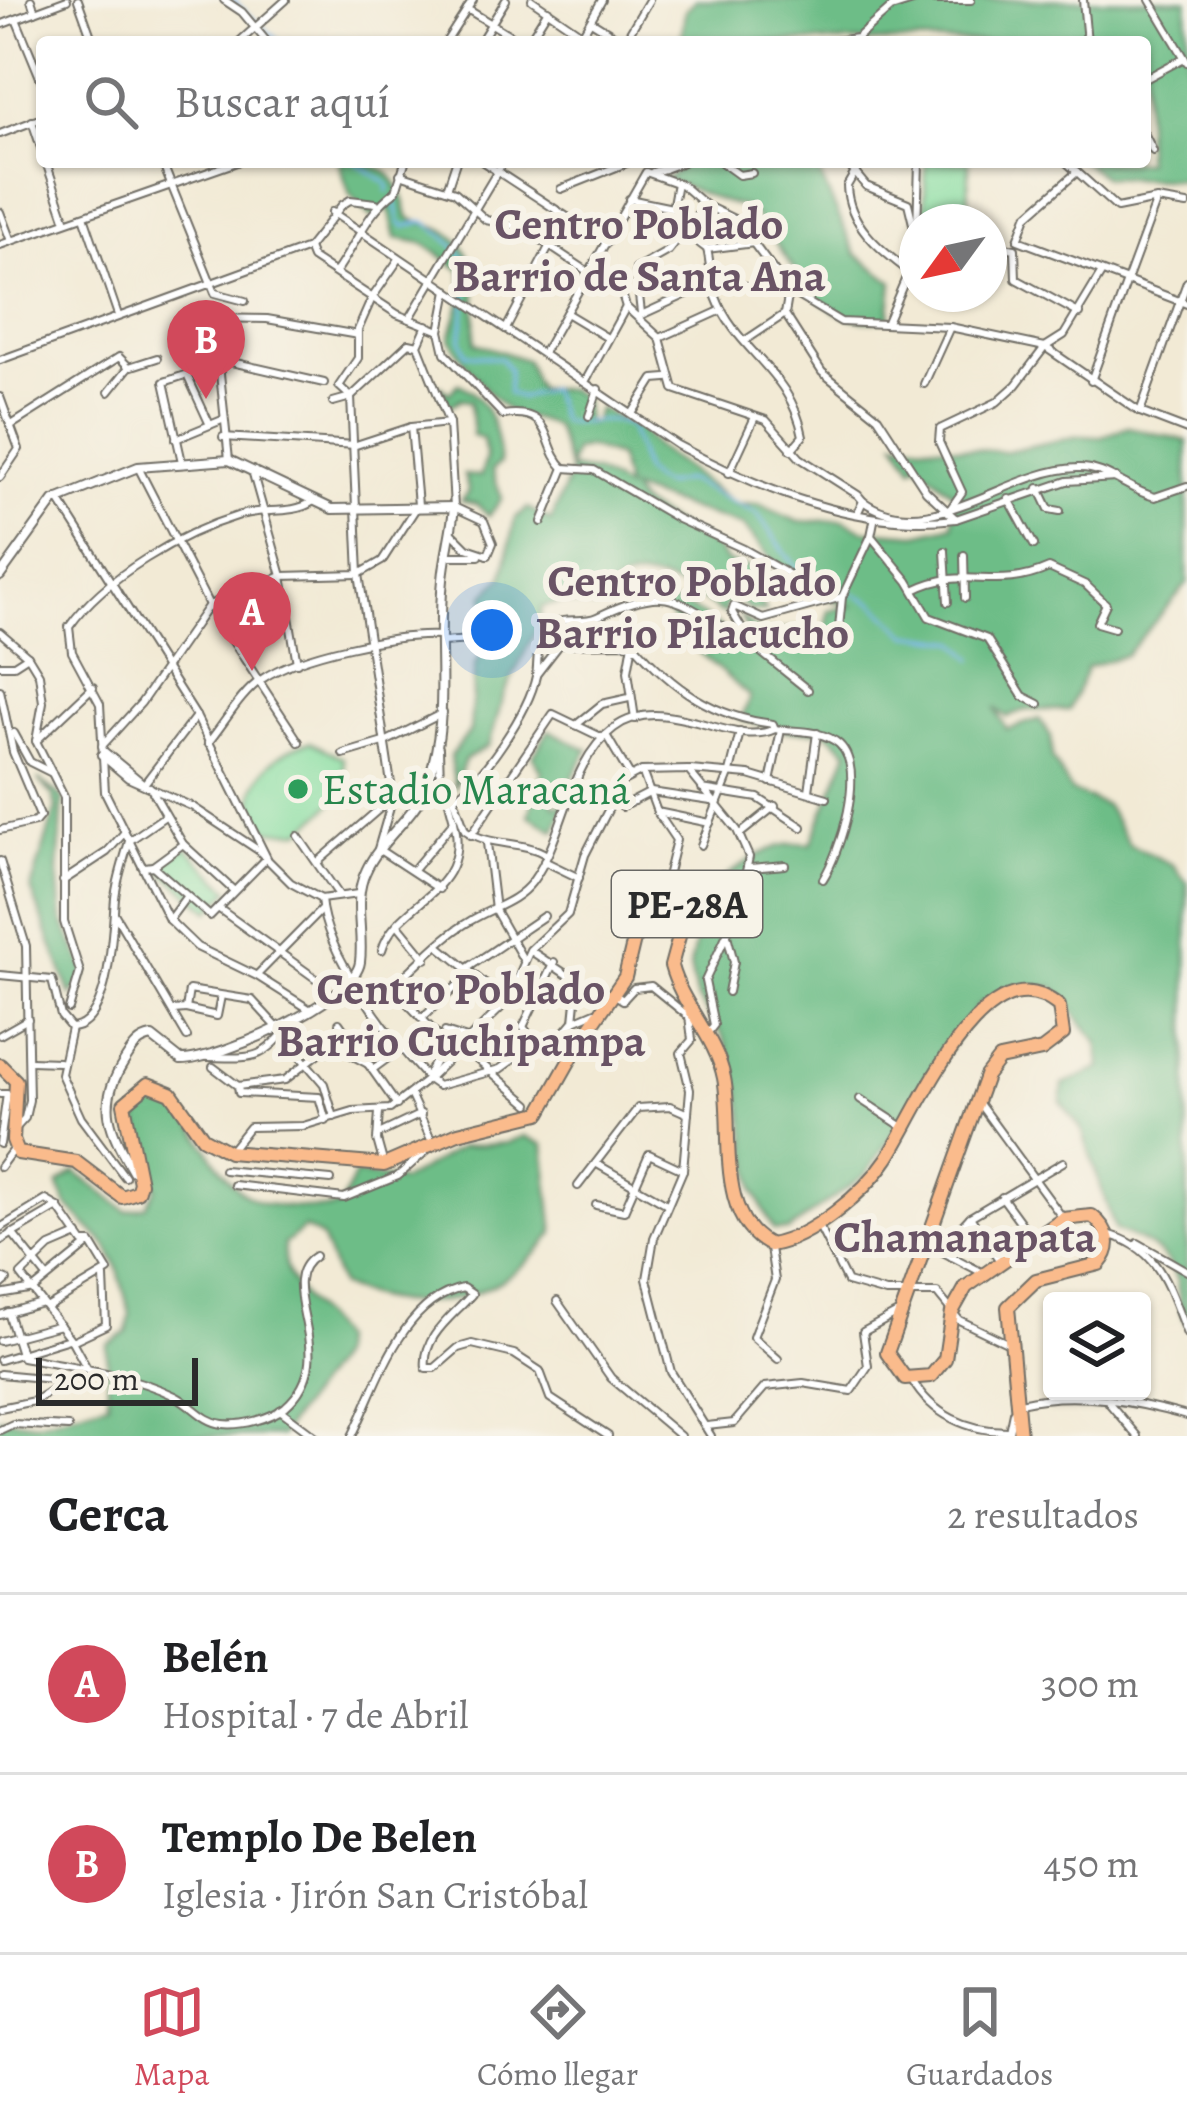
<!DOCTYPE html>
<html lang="es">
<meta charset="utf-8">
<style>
body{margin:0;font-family:Alegreya,serif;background:#f6f6f6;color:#202124}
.controls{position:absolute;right:36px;bottom:36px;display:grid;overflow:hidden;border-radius:12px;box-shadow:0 3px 9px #0004}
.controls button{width:108px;height:108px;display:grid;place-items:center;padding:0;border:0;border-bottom:3px solid #e0e0e0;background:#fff;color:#202124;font:60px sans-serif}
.compass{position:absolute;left:899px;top:204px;width:108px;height:108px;border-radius:50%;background:#fff;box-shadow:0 3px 9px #0004;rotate:237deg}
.scale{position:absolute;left:36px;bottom:30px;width:162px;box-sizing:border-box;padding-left:12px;border:6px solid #2b2b2b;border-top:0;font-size:33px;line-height:42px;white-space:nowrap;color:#2b2b2b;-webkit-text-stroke:9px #f7f3e8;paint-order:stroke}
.you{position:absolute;left:492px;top:630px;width:42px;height:42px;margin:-30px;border:9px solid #fff;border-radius:50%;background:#1a73e8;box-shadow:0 0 0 18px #1a73e833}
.badge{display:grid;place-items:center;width:78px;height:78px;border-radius:50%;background:#d1495b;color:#fff;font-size:39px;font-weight:700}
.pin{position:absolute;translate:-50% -99px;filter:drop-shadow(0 3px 6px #0008)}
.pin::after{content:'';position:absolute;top:63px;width:42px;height:36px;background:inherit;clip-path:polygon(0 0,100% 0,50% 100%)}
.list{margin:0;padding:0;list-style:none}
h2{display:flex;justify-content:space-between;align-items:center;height:156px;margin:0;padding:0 48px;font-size:51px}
h2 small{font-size:39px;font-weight:400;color:#757577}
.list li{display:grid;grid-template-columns:78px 1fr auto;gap:36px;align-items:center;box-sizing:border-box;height:180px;padding:0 48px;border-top:3px solid #e0e0e0}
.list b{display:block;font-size:45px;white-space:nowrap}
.list p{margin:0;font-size:39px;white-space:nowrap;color:#757577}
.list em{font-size:39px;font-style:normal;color:#757577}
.icon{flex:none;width:66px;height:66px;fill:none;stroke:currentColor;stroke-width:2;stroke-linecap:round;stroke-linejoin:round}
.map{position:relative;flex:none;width:1187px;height:1436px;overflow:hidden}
.search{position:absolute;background:#fff;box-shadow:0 3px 9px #0004;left:36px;right:36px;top:36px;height:132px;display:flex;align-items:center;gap:30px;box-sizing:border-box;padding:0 42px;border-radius:12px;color:#757577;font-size:45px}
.sheet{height:516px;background:#fff}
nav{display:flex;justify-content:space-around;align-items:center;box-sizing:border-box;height:168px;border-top:3px solid #e0e0e0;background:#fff;font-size:33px;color:#757577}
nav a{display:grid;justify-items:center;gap:6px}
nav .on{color:#d1495b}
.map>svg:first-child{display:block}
</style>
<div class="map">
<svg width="1187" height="1436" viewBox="0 0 1187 1436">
<rect width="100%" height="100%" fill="#f7f3e8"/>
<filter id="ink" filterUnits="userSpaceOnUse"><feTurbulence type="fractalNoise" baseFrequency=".00833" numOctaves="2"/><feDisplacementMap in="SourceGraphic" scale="24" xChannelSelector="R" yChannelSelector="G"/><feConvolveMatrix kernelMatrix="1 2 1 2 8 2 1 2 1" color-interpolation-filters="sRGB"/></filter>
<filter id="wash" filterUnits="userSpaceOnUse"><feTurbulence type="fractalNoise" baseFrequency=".004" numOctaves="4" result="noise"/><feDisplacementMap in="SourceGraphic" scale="48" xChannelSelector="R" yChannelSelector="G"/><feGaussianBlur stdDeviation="2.7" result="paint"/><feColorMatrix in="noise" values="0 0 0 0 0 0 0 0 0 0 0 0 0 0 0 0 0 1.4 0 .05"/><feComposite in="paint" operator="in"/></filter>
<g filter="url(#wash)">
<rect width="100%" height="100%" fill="#f2ead5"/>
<g fill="#87dea1" stroke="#598466" stroke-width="3">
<polygon points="926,162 969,162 968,222 924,222"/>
<path d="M310,742L343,758C349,796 328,808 301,831H269C230,798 270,750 310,742Z"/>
<polygon points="186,847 230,890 210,911 157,867"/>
</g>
<g fill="#6dbd87" stroke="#4c7459" stroke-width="3">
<polygon points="695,0 1187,0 1187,180 1104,177 1083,162 1145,162 1145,42 687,42 682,36 685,11"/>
<path d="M339,162C384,162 399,173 408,217C419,225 432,223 444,230C487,256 473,302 475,343L526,360L537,389H568L583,398L586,423L593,422L598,408L641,430L655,447L736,505L758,504L799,522L843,520L864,530L917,534L953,525L955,495L918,463L913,467L896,441L1003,452L1079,436L1102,437L1128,427L1187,441V584L1126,655L1087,667L1069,710H1026L1007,717L995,708L1007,730L1039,719L1051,736L1052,758L1071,791L1106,806L1129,844L1173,865L1187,883V1325C1176,1308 1181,1295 1176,1278C1167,1250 1139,1240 1115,1230L1082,1130L1061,1102L1063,1085L1101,1068L1098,1042L1054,987H1021L979,1004L866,1174L788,1231L774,1230L754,1190L740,1090L724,1038L696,996L690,967L706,892C735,870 771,838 811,844L848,751L825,731H786L741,720L750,697L699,652L666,612L651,605C681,592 724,629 747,650L752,640L740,615L760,633L798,628L819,635L826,630L829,611L851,606L814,594L779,568L743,526L631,490L639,503L716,548L727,562L782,577L774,586L751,588L766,611H751L737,600L725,603L726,614L719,612C692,589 637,560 606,593C602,597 601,603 596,608L562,602L542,607L538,626L504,694L489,745L465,760L455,787L450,757L470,731L475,665L490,640L485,595L503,577L515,518L528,508L551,521L572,469L595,472L626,489L618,457L588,447L574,451L569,468L555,427C540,418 524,419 509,411C495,404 457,354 450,338L464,291L461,270L423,243L396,238L389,208L372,217L350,195Z"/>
<path d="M689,162H814L856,254L893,282L889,319C814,334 791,251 747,207C718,204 694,188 665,179Z"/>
<path d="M459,384C490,399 497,432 500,463L492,470L502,498L489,516L476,504L461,501L469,492L464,475L481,476L486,458L483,439L473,435L470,402L460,399L449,407L438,385L449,393Z"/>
<polygon points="549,730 588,750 567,788 558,786 550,798 555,806 566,801 555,831 529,815 542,772 533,756"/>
<polygon points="38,779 63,798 58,873 62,919 85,969 85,979 71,995 31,889 56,808 53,796"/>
<path d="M162,1097C206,1120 215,1190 264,1203C284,1209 309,1207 330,1209L340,1206L355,1174L402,1181L461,1147L507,1143L525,1136L544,1145L554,1233C501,1302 420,1320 340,1286L321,1237L304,1228L284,1244C279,1286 317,1306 338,1339L337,1357L280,1436H0V1418L35,1423L108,1402L107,1345L127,1332L130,1314L117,1266L107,1246L68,1206L58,1185L75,1172L127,1211L146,1206L156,1189L136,1115Z"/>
</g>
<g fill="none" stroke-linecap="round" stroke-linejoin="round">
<g stroke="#7bb7ed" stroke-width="3">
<polyline points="232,0 280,42"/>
<polyline points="355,162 388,184 388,191"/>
<path d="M395,198L400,223L405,227L423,221C435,226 464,255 470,266L461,340L466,354L501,359L509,370L508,393L520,398L550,389L561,421C583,428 608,413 630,427L644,472L653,480L663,485L687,480L757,514L796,567L874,603L907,634L956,641L974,659"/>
</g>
</g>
</g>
<g filter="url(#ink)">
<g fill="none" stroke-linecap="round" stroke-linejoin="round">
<defs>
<g id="minor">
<polyline points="31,0 35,12"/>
<polyline points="78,0 93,42"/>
<polyline points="224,0 242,12 267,42"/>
<polyline points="532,0 583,35"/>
<polyline points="934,0 971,0"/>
<polyline points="1083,0 1087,42"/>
<polyline points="1150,0 1187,62"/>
<polyline points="467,9 521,42"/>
<polyline points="16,19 42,82"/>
<polyline points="591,21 623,41"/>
<polyline points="0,25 67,0"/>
<polyline points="239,42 286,0"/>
<polyline points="446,42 473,0"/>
<polyline points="480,42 506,0"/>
<polyline points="528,42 548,10"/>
<polyline points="578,42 602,0"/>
<polyline points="624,42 649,0"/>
<polyline points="827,42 857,38 891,8 916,0"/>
<polyline points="1145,79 1184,58"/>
<polyline points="32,121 42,151"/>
<polyline points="0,134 42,118"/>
<polyline points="1145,135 1153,151"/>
<polyline points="46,162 66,221"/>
<polyline points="162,162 215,293 245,301"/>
<polyline points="483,162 607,243"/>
<polyline points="552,162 553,162"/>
<polyline points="721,162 739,175 752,173"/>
<polyline points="846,162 866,186 908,203 914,228"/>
<path d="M861,162L847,186C848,223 879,249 907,270"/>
<polyline points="1066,162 1117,208 1157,200 1187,205"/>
<polyline points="664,169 683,162"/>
<polyline points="653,172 664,169 661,162"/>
<polyline points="1077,172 1027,216 1018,240 1127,281 1091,381"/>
<polyline points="400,174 455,192 486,220 521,227 599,279 617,278 626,307 660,338 674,389 766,420 800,458 858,495 863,501 858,512"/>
<polyline points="447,189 456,162"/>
<polyline points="561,189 629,162"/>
<path d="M629,199L677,209L682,230L707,249C711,264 710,283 716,297C736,351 791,371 803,436L791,450"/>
<polyline points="1157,200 1127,281 1187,304"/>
<polyline points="672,209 677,183"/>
<polyline points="0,212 11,241"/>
<path d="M332,212L677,445C761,490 861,531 956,519"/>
<polyline points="84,216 118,315"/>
<polyline points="917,230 919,162"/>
<polyline points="989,244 1015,249 1016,279 1080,314"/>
<polyline points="0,245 237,162"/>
<polyline points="308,248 312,258 397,314 440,331"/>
<polyline points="707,249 754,243"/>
<polyline points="399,259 372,298 358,330 358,358 339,386 351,397 359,574 393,797 378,849 439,889"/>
<path d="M336,272C356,244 368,210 396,191L405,162"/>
<path d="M448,290L440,331L445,353L503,415C555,407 541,446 564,468L542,522"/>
<polyline points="566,313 606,337"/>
<polyline points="641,313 636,269 668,251 705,205"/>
<polyline points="639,316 713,282 789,291 785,314 822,372 878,417 926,491 956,519 1067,481 1116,478"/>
<polyline points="206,318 267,319 358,335"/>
<polyline points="410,318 503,162"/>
<polyline points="887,322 917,252"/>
<polyline points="427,325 418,345 449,423 454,507 484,521 493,543 488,555"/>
<polyline points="506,329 550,245"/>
<polyline points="660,338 722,310"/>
<polyline points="746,340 785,314"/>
<polyline points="543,353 646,172 682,185 705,205 736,220 789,291 841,322 950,327 1045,347 1140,412 1187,430"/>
<polyline points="0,360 308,248 342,205 350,200 376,203"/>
<polyline points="219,364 229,460"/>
<polyline points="187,375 210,425"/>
<polyline points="586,380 626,307"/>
<polyline points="924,384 950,327"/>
<polyline points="109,392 129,367 157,358"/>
<polyline points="0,397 19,449 0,477"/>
<polyline points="333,402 351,397 409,343 418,345"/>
<polyline points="1140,412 1187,282"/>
<polyline points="632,414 654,379 667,378"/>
<polyline points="589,416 598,389"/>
<polyline points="10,426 119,357 129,367"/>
<polyline points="223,437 356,445 411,427 449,423"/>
<polyline points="176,439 222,420"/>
<polyline points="182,462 164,382 227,361 324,383"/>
<polyline points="138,467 209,605 299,742"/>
<polyline points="564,468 594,470 678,519 744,549 790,575 812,603"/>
<polyline points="729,473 755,417"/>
<polyline points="253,474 282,576 297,663"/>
<polyline points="1039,488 1049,509 1060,511"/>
<polyline points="58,498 196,716 267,858 210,916 153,866 144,867"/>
<polyline points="1009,499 1034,545"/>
<path d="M863,501C928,548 1007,470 1077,468C1106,466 1127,490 1155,497L1187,486"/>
<polyline points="948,512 962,492 939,442 940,429 997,402 1016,385 1045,347 1064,335 1102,272"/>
<polyline points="874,521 871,536 908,581 929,617 987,639 1023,696 1039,704"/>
<polyline points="452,533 467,548 488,555"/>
<polyline points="945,551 948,602"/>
<polyline points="964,555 965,598"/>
<polyline points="448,556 479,556"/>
<path d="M914,590C967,564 993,593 1049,568L1086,585L1106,604L1097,623L1114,628"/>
<polyline points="839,628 842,597 871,536"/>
<polyline points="0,632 28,656 39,674 43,702 36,741 64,797 64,922 80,972 69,1009"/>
<polyline points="742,637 808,690"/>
<polyline points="442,642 486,639"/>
<polyline points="633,643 628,671 635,719"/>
<polyline points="0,665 14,665 28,656"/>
<polyline points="0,690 13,752 40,816 35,822 0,830"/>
<polyline points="576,725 602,704 629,698"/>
<path d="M775,729C795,732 822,729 839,744C867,770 840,852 823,879"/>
<polyline points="14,733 30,762 52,773"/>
<polyline points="606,735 629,774"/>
<polyline points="36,741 93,687"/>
<path d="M208,743C224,724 241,693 262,679C298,654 398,633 442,636"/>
<polyline points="102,746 141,703 209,605 282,576 359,574 382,561 418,505 411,427"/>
<path d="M439,748L440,785L454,798L465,830C491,848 521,839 547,855"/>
<polyline points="104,751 144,784"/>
<polyline points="343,754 387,741 443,713"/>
<path d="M101,755L128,778L193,807L258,850L291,883L321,899C325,955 391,1039 428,1079L507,1002L530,950L568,914L585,855L623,781L642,771L688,770L737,830L749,857L738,910L705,981L714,1025L707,1034"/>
<polyline points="690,770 749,775 827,798"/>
<polyline points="642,771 657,812 676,840 666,881"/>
<polyline points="770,782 781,730"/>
<polyline points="144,784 196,716"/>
<polyline points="150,787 183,844 233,890"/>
<polyline points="702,789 758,798 802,827"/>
<polyline points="809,791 817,733"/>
<path d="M454,798C483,779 529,711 536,676C539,659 534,637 552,625C565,616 583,624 597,617C674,580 674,602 742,637L745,634L732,612L734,606L763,619L842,597"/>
<polyline points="622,807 651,792 711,801"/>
<polyline points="657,812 710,823"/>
<polyline points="740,834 775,806"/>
<polyline points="471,835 553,714 603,738"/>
<polyline points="298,836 339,895"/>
<polyline points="487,843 495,910 524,961"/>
<polyline points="701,845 730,772 740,732"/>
<polyline points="0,861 26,946 29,1100 25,1118 16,1128"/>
<polyline points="319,861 393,797"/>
<polyline points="544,861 579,878"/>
<polyline points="153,866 183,844"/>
<polyline points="750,868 785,865"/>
<polyline points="414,869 454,821 448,798"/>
<polyline points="63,881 107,852 124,833"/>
<polyline points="321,899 358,894"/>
<polyline points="218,908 322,983"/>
<polyline points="114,913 187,1037"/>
<polyline points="169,920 186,897"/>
<polyline points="399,926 426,959"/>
<polyline points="727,935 734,962 728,992"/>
<polyline points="439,946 507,1002"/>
<path d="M382,950C396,900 472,895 454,821"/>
<polyline points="531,951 578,982 574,1021"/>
<polyline points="466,969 544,916"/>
<polyline points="0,975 52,980 61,1016 71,1028"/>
<polyline points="257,975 322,909"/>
<polyline points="393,988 445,1043 428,1074"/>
<polyline points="615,995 623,1000 634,988 651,986 688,1016"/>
<path d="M370,1003C407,980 433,942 470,921C491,908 517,902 532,882C566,836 567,763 614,728C665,690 731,750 775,729L773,724C713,717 672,688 633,643L560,644L536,675"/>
<polyline points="186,1009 217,1016 221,996"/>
<path d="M309,1009L257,976L197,947L169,920L105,792L100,704L72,652L69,627C105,576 181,533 240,515C263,508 293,515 312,502"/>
<polyline points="173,1010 186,1009 189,990 252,1000 276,1026"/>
<polyline points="425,1015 469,975"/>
<polyline points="689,1016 692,1040 681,1053 690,1090 683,1170 654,1238 647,1279 671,1372 711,1436"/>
<polyline points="339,1023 397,1105"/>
<path d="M71,1028C111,1026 112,930 115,898C117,879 124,860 129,841L165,816"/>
<polyline points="71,1028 61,1074 81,1118 125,1177"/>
<polyline points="0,1035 28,1019"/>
<polyline points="283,1036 324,1084 334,1117"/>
<polyline points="445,1042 445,1032 470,1040"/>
<polyline points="536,1043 523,1027 554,962"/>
<polyline points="462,1047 529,1104"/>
<path d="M208,1057C257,1058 261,1061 293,1022"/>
<polyline points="30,1061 59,1062"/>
<polyline points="213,1067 238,1086 239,1093 319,1097 326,1121"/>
<polyline points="373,1069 399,1050"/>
<polyline points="238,1086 285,1080 322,1051 346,1052 370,1065"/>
<polyline points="0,1094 7,1094 0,1144"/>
<polyline points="410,1094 433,1144"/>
<polyline points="860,1099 903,1127"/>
<polyline points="978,1102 1062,1217"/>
<polyline points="379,1112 377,1140 384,1165"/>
<polyline points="381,1133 421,1114"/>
<polyline points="229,1152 249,1127 303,1126 353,1111 390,1109 428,1079 438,1086 500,1069 536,1043 559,1039 574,1021 595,1012"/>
<polyline points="597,1164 667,1204"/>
<polyline points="0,1167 14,1148"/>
<polyline points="224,1170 331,1180"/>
<polyline points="234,1185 344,1198 398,1176 426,1151"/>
<polyline points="578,1186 638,1108 670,1106 688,1114"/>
<polyline points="1002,1197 1032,1238"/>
<polyline points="596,1205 624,1211 649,1154 683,1170"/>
<polyline points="970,1217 1000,1261"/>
<polyline points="818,1224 847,1282 886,1293 937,1293 959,1320 1009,1344"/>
<polyline points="0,1228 46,1200 58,1207 83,1243 91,1243 108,1271 48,1307"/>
<polyline points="12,1233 47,1277"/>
<path d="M1107,1234C1161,1248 1168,1288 1187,1334"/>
<polyline points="78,1235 50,1247 21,1275 72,1341 106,1325 104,1277"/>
<polyline points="0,1241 58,1207"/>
<polyline points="926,1243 983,1273"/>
<polyline points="1138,1243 1187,1271"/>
<polyline points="770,1248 775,1280 753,1337 778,1359"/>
<polyline points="952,1257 958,1230 970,1217 1063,1162"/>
<polyline points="0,1277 7,1280 0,1286"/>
<polyline points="0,1295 34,1289 88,1245"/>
<polyline points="557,1301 611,1378 680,1436"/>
<path d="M8,1312L22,1357C71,1366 130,1374 175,1396C192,1404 203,1422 223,1424C241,1426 270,1419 285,1407C345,1356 270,1284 315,1256"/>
<polyline points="0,1315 42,1303"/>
<polyline points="0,1341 60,1325"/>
<polyline points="72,1341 88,1370"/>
<polyline points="0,1360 69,1339"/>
<polyline points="0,1374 53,1379 58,1386 34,1401 0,1408"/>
<path d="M912,1380C932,1415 968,1431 1007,1431"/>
<path d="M1020,1403C1074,1390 1134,1401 1187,1416"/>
<polyline points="1109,1403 1137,1436"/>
<polyline points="280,1410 315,1436"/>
<polyline points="707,1426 734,1423 765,1387 803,1383 851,1391 868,1366 863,1332 896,1314"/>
<polyline points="0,1430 13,1424 68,1427"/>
<path d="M352,1436C378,1385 400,1301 463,1288L472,1294C455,1315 422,1335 426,1368H435L458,1348L472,1344L514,1354L540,1371L550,1398L608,1436"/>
<polyline points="1008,1436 1013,1412"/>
</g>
<path id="tertiary" d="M0,576L54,501L138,467L229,460L332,509L454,507C452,531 445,555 443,580C435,652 453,719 425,789C412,819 380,840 366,871C352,900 364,931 360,962C355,1001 218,1060 181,1060L152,1037C136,1040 132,1050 124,1062C96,1105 110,1130 133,1171"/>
<path id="trunk" d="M0,1065L16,1081L13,1140L18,1153L76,1162L122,1197L137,1192L140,1183L124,1104L148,1084L171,1093L203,1138L229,1152L384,1165L458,1133L540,1113L580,1042L625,977L646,890L659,881L673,882L687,907L671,966C682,1006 716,1037 724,1078C734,1127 714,1218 770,1245C811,1238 864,1193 887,1159C917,1115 984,944 1059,1006L1063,1034L1042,1050L999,1059L986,1076L887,1353L905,1378L931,1376L945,1359L952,1312L966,1287L1063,1219L1092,1216C1109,1229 1114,1247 1099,1264L1036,1280L1008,1307L1020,1436"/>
</defs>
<use href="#minor" stroke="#716e66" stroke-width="10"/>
<use href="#tertiary" stroke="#716e66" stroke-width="12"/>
<use href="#trunk" stroke="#716e66" stroke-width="16"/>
<use href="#minor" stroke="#fff" stroke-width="6"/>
<use href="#tertiary" stroke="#fff" stroke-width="8"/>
<use href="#trunk" stroke="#fabb8c" stroke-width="12"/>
</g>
</g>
<circle fill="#2e9e5b" stroke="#f7f3e8" stroke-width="4.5" cx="298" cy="789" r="12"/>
<g text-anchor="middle" stroke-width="12" stroke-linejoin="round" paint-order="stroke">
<rect fill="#f7f3e8" stroke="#686764" stroke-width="3" x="612" y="871" width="150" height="66" rx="9"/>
<g font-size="39" font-weight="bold" fill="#2b2b2b">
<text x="687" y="918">PE-28A</text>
</g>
<g font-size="42" fill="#27864d" stroke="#f7f3e8" text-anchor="start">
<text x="322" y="804">Estadio Maracaná</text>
</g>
<g font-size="45" font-weight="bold" fill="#695365" stroke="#f7f3e8">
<text x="639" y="239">Centro Poblado<tspan x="639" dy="52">Barrio de Santa Ana</tspan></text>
<text x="692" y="596">Centro Poblado<tspan x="692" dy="52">Barrio Pilacucho</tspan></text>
<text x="461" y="1004">Centro Poblado<tspan x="461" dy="52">Barrio Cuchipampa</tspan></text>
<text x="965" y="1252">Chamanapata</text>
</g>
</g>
</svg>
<div class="controls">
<button><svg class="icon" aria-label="layers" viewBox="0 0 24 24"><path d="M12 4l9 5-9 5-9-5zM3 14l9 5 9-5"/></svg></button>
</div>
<svg class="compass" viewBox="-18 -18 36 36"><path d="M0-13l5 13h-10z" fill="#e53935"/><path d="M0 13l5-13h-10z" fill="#757577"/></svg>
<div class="scale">200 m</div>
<div class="you"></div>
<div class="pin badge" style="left:252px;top:671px">A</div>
<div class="pin badge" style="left:206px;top:399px">B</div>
<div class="search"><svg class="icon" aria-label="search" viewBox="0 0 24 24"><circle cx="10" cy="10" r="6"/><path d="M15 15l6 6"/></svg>Buscar aquí</div>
</div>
<section class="sheet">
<h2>Cerca<small>2 resultados</small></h2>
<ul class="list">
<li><span class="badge">A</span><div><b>Belén</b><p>Hospital · 7 de Abril</p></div><em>300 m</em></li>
<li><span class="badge">B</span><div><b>Templo De Belen</b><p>Iglesia · Jirón San Cristóbal</p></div><em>450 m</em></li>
</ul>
</section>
<nav>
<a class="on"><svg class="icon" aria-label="map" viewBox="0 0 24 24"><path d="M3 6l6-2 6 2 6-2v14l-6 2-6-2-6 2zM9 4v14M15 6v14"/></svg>Mapa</a>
<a><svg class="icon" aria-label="directions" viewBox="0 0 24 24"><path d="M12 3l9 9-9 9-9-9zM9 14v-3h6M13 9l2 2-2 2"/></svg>Cómo llegar</a>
<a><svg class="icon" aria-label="saved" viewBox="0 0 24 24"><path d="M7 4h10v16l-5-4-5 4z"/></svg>Guardados</a>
</nav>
